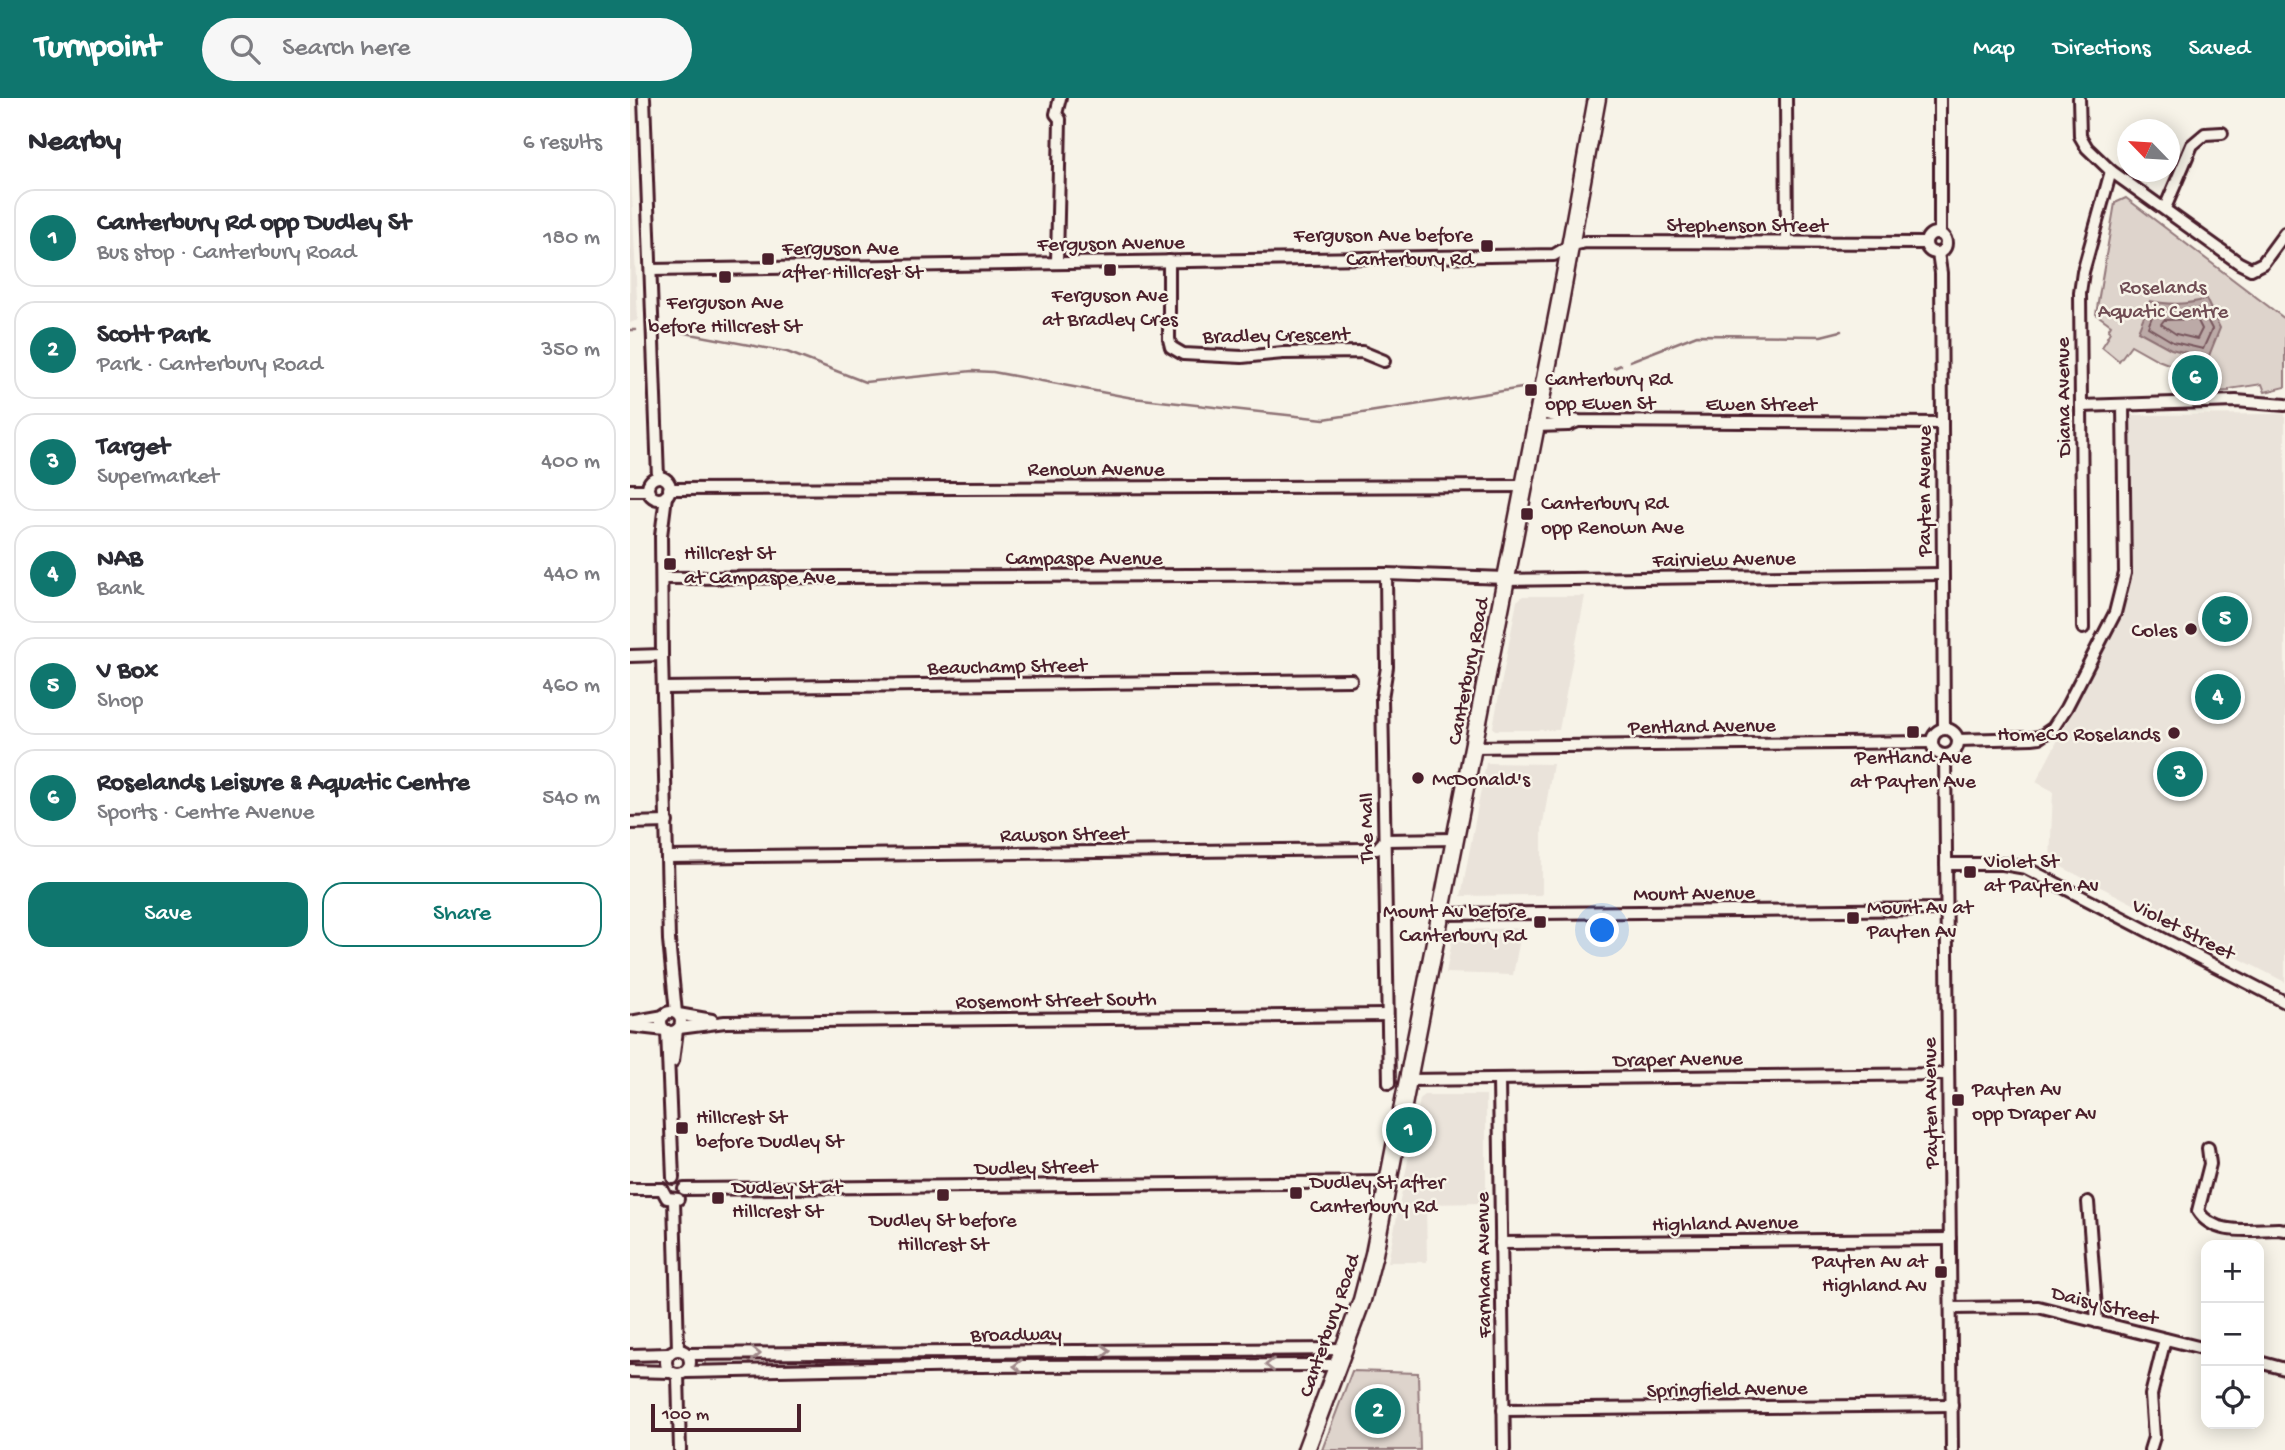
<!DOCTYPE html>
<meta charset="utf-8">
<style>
body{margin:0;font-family:"Gochi Hand",sans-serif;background:#f7f7f7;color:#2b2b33}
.controls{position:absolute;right:21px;bottom:21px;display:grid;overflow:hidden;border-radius:14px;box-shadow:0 4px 18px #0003}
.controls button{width:63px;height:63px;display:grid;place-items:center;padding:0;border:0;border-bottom:2px solid #e1e1e2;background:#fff;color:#2b2b33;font:35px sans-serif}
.compass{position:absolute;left:1487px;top:21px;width:63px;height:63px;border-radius:50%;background:#fff;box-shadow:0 4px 18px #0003;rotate:295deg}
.scale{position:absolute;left:21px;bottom:18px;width:150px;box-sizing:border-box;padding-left:7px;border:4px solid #4a1f2b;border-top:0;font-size:19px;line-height:24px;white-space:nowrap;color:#4a1f2b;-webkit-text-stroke:5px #f7f3e8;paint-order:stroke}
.you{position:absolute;left:973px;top:833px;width:24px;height:24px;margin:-18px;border:5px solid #fff;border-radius:50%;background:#1a73e8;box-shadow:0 0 0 10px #1a73e833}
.badge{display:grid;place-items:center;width:46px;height:46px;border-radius:50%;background:#0f766e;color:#fff;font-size:23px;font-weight:700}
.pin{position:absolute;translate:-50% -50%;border:4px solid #fff;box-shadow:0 2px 7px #0006}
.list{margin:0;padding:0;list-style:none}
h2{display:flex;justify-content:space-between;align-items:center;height:91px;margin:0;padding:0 28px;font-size:30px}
h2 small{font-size:23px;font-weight:400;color:#7c7c81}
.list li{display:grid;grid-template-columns:46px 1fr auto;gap:21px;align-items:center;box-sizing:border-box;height:98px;margin:0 14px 14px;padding:0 14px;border:2px solid #e1e1e2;border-radius:21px}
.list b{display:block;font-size:26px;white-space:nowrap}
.list p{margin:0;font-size:23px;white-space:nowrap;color:#7c7c81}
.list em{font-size:23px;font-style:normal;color:#7c7c81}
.actions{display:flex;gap:14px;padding:21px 28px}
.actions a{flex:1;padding:16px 0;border:2px solid #0f766e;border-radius:21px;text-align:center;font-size:24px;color:#0f766e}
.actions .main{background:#0f766e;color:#fff}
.icon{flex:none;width:38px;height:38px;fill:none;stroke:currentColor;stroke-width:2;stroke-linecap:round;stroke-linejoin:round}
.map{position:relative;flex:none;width:1655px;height:1352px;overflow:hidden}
header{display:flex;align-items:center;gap:42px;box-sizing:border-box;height:98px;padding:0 35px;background:#0f766e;color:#fff}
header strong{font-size:33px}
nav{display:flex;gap:38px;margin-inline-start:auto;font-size:24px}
.search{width:490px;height:63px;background:#f7f7f7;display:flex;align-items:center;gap:18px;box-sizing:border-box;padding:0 24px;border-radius:38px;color:#7c7c81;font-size:26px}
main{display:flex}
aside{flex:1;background:#fff}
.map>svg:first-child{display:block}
</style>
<header>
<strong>Turnpoint</strong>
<div class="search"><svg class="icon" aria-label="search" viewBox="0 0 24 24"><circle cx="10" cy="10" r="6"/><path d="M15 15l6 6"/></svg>Search here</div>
<nav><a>Map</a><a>Directions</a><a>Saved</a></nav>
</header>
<main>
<aside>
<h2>Nearby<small>6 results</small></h2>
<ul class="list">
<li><span class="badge">1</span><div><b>Canterbury Rd opp Dudley St</b><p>Bus stop · Canterbury Road</p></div><em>180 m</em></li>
<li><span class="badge">2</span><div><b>Scott Park</b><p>Park · Canterbury Road</p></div><em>350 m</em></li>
<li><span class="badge">3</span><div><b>Target</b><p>Supermarket</p></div><em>400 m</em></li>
<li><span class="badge">4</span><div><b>NAB</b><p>Bank</p></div><em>440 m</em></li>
<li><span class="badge">5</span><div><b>V Box</b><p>Shop</p></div><em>460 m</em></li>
<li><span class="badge">6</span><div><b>Roselands Leisure &amp; Aquatic Centre</b><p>Sports · Centre Avenue</p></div><em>540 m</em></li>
</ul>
<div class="actions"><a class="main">Save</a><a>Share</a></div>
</aside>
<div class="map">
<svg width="1655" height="1352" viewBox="0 0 1655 1352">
<rect width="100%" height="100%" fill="#f7f3e8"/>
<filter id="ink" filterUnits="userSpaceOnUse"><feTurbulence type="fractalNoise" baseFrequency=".0143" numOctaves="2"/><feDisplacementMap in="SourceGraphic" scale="14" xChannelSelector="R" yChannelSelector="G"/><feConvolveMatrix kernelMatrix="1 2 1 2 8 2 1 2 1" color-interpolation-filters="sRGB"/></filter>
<g filter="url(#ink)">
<g fill="#eae3da">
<polygon points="0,56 8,222 0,225"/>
<polygon points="1655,316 1655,884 1420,763 1423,693 1406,684 1479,544 1491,517 1487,513 1503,479 1500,317"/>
<polygon points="893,498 955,498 929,632 865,632 863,629 887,503"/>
<polygon points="856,665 923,666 912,731 912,797 831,798"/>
<polygon points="892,830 883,877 816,875 824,832"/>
<polygon points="794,997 856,997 856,1105 796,1106 797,1164 758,1164 790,1001"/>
</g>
<g fill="#ded4cc" stroke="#947a7c" stroke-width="2">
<polygon points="1496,100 1655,221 1655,289 1635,294 1632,286 1599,291 1599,293 1583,294 1583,290 1551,285 1554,272 1528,262 1501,247 1489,263 1472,249 1478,240 1477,239 1480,234 1478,232 1481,227 1466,216 1485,105"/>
<polygon points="614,1256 614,1262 569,1262 570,1257"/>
<polygon points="632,1256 679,1256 681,1259 677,1264 632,1263"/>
<polygon points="497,1257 553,1257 554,1260 552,1264 496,1263"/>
<polygon points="260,1258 263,1260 262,1266 204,1267 203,1264 207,1259"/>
<polygon points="408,1258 408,1264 355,1266 354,1262 355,1259"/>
<polygon points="425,1258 479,1258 481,1261 479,1264 424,1263"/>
<polygon points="140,1259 184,1259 188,1263 187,1266 137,1267 137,1261"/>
<polygon points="280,1259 337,1259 338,1262 337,1265 279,1265"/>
<polygon points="75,1260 118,1260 120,1265 116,1268 75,1269"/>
<polygon points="722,1273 788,1275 790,1352 692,1352"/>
</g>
<path fill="#bcaaa7" stroke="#8e7275" stroke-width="2" d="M1576,201L1590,230L1578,260L1541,251L1508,233L1520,203C1540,207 1556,207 1576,201Z"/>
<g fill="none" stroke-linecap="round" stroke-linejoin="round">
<g stroke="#78575d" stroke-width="2">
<polygon points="1571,210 1582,231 1573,251 1543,244 1518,229 1525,211 1558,213"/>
<polygon points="1567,221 1572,231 1567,241 1546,236 1531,226 1534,222"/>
</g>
<g stroke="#8e7275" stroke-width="2.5">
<polyline points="0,232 6,232"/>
<polyline points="39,232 157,254 235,284 342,273 363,274 503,300 694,321 892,290"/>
<polyline points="1000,263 1067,237 1191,238 1211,233"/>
<polyline points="984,270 991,267"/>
</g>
<defs>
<g id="minor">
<polyline points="14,0 28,379"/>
<polyline points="1156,0 1157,144"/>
<polyline points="1449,0 1450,38 1457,50 1481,73 1609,165 1621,171 1633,165 1655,135"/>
<polyline points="1535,110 1562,47 1575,36 1592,35"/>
<circle cx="1306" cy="145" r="10"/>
<polyline points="1310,136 1310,0"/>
<polyline points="1308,155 1311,175 1314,631"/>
<polyline points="539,163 539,241 541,249 553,256 612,259 653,255 732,254 754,263"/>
<polyline points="427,164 430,21 426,16 430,0"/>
<polyline points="21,172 924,157 939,148 956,144 1296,145"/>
<polyline points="1451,308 1606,303 1655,307"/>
<polyline points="908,314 948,323 1312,325"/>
<polyline points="906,328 938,327 948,323"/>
<circle cx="29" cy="390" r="11"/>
<polyline points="39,391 894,388"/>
<polyline points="0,392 18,392"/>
<polyline points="36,398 31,438 32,557 39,842 46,915"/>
<polyline points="756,476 757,569 752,600 759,985"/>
<polyline points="32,480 756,476 876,480"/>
<polyline points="876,482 1312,476"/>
<polyline points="1453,530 1450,195 1453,174 1481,73"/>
<polyline points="0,558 32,557"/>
<polyline points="33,590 721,582"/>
<circle cx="1315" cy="644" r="13"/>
<polyline points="1328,642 1402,640 1410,639 1423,630 1436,610 1485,515 1495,475 1493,307"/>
<polyline points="843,649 1302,644"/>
<polyline points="1315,657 1322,1352"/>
<polyline points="0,725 37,724"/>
<polyline points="38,759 739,751 747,751 755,742 825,741"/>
<polyline points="1316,766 1373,766 1396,770 1655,904"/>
<polyline points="812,816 1316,811"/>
<circle cx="41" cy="924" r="10"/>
<polyline points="48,916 82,922"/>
<polyline points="0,924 34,918"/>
<polyline points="0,928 35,932"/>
<polyline points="49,930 95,924 757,917"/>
<polyline points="37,933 43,1080"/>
<polyline points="43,963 47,932"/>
<polyline points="778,982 1318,976"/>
<polyline points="869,982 874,1352"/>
<path d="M1578,1050L1580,1066L1568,1113C1584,1139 1623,1131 1648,1131L1655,1132"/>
<polyline points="0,1091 32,1091"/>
<polyline points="32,1091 37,1100 48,1101"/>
<polyline points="54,1091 759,1084"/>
<polyline points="44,1102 48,1251"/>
<polyline points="1458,1104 1467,1224"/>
<polyline points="871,1145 1320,1141"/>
<polyline points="1321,1210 1408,1209 1576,1251"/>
<circle cx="48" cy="1264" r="12"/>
<polyline points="58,1256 714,1251"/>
<polyline points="0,1257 39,1256"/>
<polyline points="1629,1264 1655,1271"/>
<polyline points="0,1273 40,1274"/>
<polyline points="56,1274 347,1268 708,1267"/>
<polyline points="48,1277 50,1352"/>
<polyline points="873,1312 1322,1307"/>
<polyline points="1520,1352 1524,1339 1521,1297 1535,1241"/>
</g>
<polyline id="highway" points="676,1352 732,1202 744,1156 930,204 967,0"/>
</defs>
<use href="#minor" stroke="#4a1f2b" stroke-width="16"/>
<use href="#highway" stroke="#4a1f2b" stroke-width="21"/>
<use href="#minor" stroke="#f7f3e8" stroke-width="10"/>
<use href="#highway" stroke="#f7f3e8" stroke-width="16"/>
</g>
<defs><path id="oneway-chevron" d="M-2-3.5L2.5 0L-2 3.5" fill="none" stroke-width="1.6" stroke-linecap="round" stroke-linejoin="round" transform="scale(1.75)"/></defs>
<g stroke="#a0898a">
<use href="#oneway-chevron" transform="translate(476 1253) rotate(-1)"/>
<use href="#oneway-chevron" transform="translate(126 1256)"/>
<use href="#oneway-chevron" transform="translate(640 1267) rotate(-180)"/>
<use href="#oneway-chevron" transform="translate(388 1268) rotate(-180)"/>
</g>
</g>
<g fill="#4a1f2b" stroke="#f7f3e8" stroke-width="2.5">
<rect x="850" y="141" width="14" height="14" rx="3.5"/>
<rect x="131" y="154" width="14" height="14" rx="3.5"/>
<rect x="473" y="165" width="14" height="14" rx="3.5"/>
<rect x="88" y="172" width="14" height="14" rx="3.5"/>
<rect x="894" y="285" width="14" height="14" rx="3.5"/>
<rect x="890" y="409" width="14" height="14" rx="3.5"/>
<rect x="33" y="459" width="14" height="14" rx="3.5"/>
<circle cx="1561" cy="531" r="7"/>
<rect x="1276" y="627" width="14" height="14" rx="3.5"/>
<circle cx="1544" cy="635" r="7"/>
<circle cx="788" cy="680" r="7"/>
<rect x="1333" y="767" width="14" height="14" rx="3.5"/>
<rect x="1216" y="813" width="14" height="14" rx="3.5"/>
<rect x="903" y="817" width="14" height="14" rx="3.5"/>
<rect x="1321" y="995" width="14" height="14" rx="3.5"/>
<rect x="45" y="1023" width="14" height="14" rx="3.5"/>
<rect x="659" y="1088" width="14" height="14" rx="3.5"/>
<rect x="306" y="1090" width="14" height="14" rx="3.5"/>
<rect x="81" y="1093" width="14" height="14" rx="3.5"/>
<rect x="1304" y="1167" width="14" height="14" rx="3.5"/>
</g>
<g text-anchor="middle" stroke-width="5" stroke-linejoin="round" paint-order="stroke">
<g font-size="21" fill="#4a1f2b" stroke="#f7f3e8">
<text x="1117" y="133">Stephenson Street</text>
<text transform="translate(481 144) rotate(-1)" y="7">Ferguson Avenue</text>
<text transform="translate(646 236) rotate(-1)" y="7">Bradley Crescent</text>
<text transform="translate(1432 299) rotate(-91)" y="7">Diana Avenue</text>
<text x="1131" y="312">Ewen Street</text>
<text x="466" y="377">Renown Avenue</text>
<text transform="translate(1293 393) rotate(-90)" y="7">Payten Avenue</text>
<text x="454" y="466">Campaspe Avenue</text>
<text transform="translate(1094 460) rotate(-1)" y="7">Fairview Avenue</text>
<text transform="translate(377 567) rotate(-1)" y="7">Beauchamp Street</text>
<text transform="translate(837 573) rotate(-79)" y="7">Canterbury Road</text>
<text transform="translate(1072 627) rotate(-1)" y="7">Pentland Avenue</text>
<text transform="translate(735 730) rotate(-90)" y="7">The Mall</text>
<text transform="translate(434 735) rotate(-1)" y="7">Rawson Street</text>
<text transform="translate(1064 794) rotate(-1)" y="7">Mount Avenue</text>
<text transform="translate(1554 830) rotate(27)" y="7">Violet Street</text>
<text transform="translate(426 901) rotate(-1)" y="7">Rosemont Street South</text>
<text transform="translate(1048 960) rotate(-1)" y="7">Draper Avenue</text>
<text transform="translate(1299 1005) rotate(-91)" y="7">Payten Avenue</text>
<text transform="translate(406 1068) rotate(-1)" y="7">Dudley Street</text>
<text transform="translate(1095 1124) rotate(-1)" y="7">Highland Avenue</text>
<text transform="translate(852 1167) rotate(-91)" y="7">Farnham Avenue</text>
<text transform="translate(1475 1206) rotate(14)" y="7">Daisy Street</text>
<text transform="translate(698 1227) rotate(-71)" y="7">Canterbury Road</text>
<text transform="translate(386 1235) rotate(-1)" y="7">Broadway</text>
<text transform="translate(1097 1290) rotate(-1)" y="7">Springfield Avenue</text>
</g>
<g font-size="21" fill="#4a1f2b" stroke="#f7f3e8" text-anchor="start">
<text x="843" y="143" text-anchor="end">Ferguson Ave before<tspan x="843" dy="24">Canterbury Rd</tspan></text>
<text x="152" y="156">Ferguson Ave<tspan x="152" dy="24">after Hillcrest St</tspan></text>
<text x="480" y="203" text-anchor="middle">Ferguson Ave<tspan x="480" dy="24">at Bradley Cres</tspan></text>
<text x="95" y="210" text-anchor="middle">Ferguson Ave<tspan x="95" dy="24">before Hillcrest St</tspan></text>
<text x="915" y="287">Canterbury Rd<tspan x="915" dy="24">opp Ewen St</tspan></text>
<text x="911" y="411">Canterbury Rd<tspan x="911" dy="24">opp Renown Ave</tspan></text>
<text x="54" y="461">Hillcrest St<tspan x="54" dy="24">at Campaspe Ave</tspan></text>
<text x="1547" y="538" text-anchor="end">Coles</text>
<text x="1530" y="642" text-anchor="end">HomeCo Roselands</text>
<text x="1283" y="665" text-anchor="middle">Pentland Ave<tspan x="1283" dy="24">at Payten Ave</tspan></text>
<text x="802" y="687">McDonald's</text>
<text x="1354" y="769">Violet St<tspan x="1354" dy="24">at Payten Av</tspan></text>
<text x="1237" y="815">Mount Av at<tspan x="1237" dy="24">Payten Av</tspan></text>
<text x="896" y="819" text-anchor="end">Mount Av before<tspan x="896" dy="24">Canterbury Rd</tspan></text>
<text x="1342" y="997">Payten Av<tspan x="1342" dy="24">opp Draper Av</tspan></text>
<text x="66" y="1025">Hillcrest St<tspan x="66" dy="24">before Dudley St</tspan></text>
<text x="680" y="1090">Dudley St after<tspan x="680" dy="24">Canterbury Rd</tspan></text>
<text x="102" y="1095">Dudley St at<tspan x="102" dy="24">Hillcrest St</tspan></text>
<text x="313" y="1128" text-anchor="middle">Dudley St before<tspan x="313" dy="24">Hillcrest St</tspan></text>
<text x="1297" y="1169" text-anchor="end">Payten Av at<tspan x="1297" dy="24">Highland Av</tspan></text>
</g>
<g font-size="21" fill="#6f4c53" stroke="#f7f3e8">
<text x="1533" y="195">Roselands<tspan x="1533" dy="24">Aquatic Centre</tspan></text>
</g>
</g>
</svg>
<div class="controls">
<button>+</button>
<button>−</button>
<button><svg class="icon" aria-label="locate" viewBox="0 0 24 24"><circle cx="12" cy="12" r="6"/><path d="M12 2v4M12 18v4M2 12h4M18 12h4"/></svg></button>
</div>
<svg class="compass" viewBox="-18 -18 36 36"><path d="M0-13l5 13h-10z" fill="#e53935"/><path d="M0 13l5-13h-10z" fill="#7c7c81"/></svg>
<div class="scale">100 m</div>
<div class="you"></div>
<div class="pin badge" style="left:779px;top:1032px">1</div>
<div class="pin badge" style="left:748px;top:1313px">2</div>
<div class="pin badge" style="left:1550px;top:676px">3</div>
<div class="pin badge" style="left:1588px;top:599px">4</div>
<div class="pin badge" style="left:1595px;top:521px">5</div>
<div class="pin badge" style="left:1565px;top:280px">6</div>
</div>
</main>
